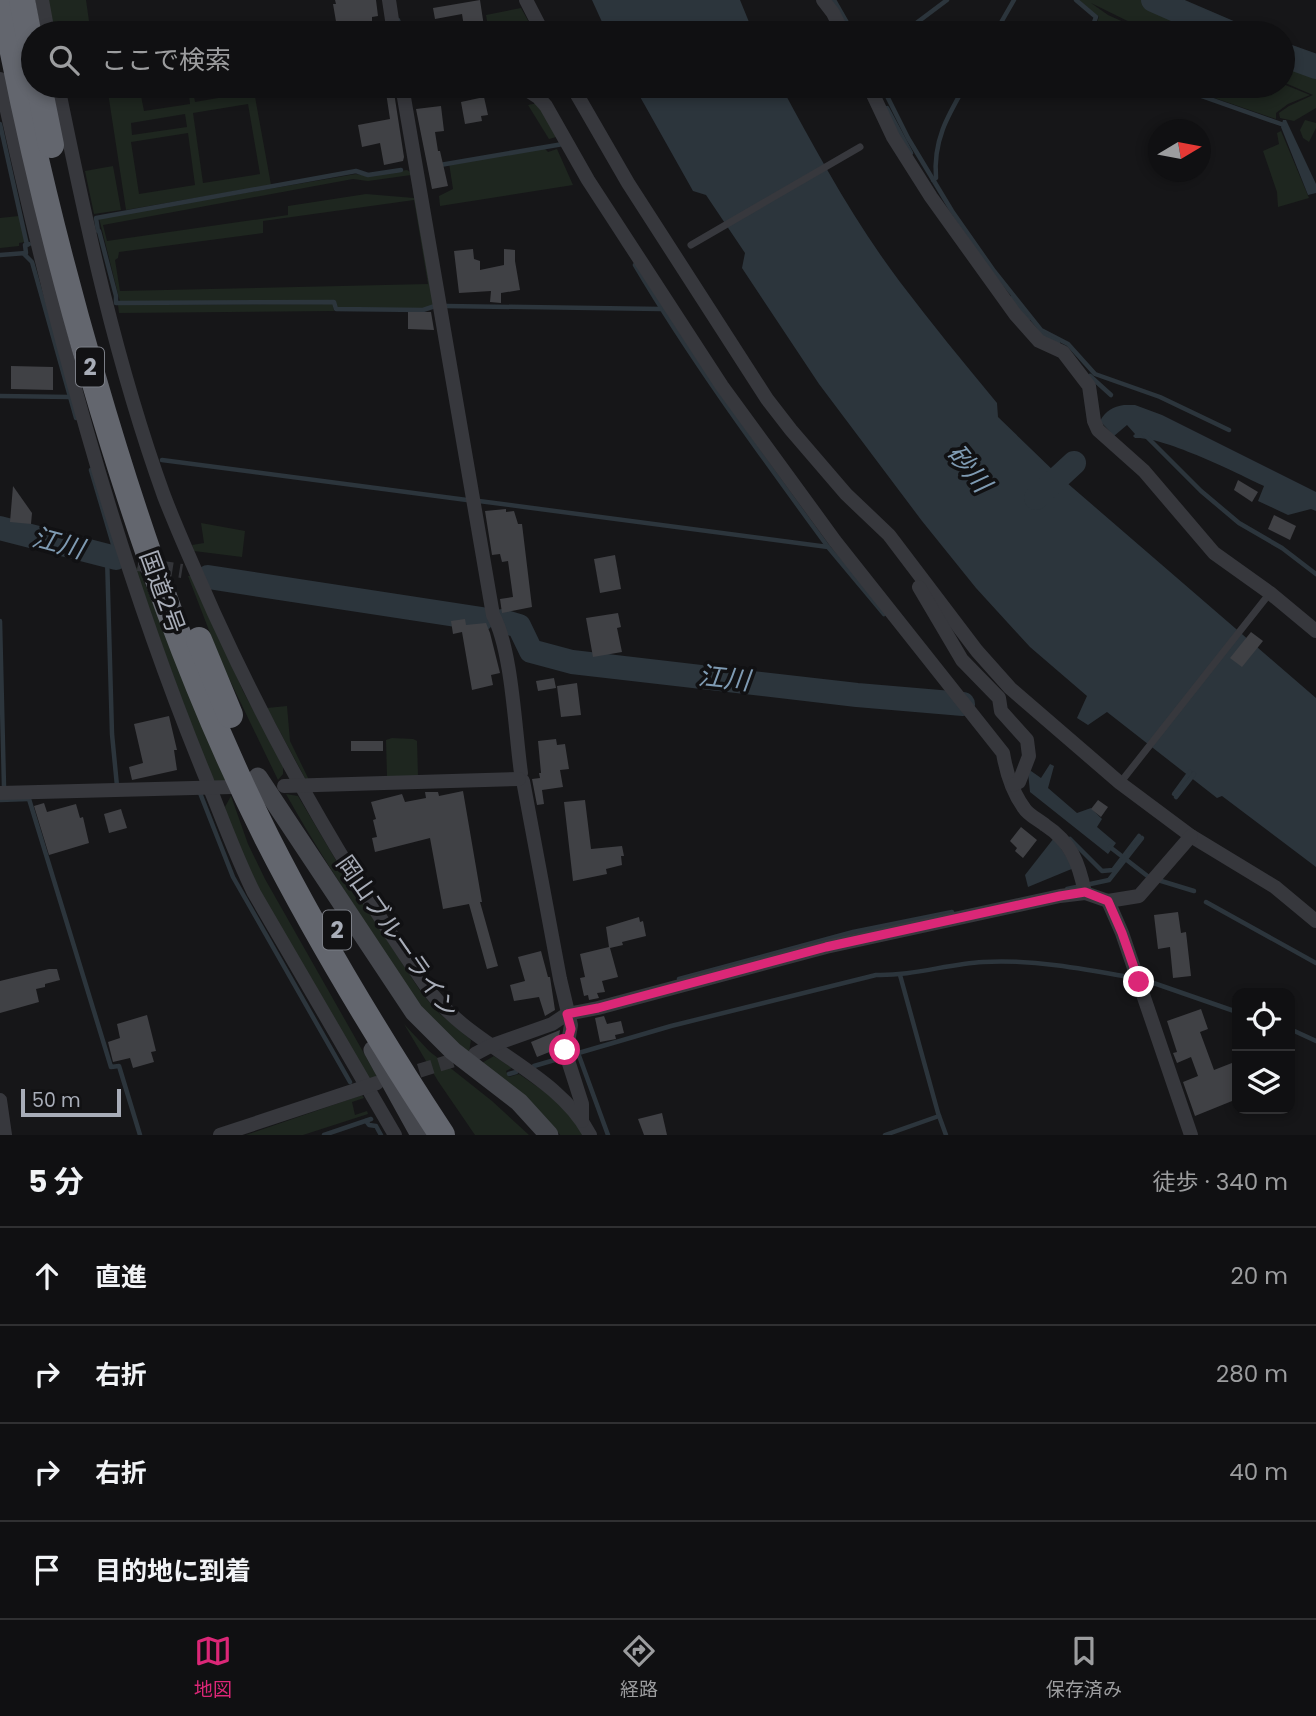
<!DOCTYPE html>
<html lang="ja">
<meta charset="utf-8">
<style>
body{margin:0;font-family:Poppins,"Noto Sans JP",sans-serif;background:#19191b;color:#f1f3f6}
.controls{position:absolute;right:21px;bottom:21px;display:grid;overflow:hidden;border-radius:14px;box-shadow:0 4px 10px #0003}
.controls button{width:63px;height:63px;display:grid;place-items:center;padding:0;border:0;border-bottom:2px solid #303032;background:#101012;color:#f1f3f6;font:35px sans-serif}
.compass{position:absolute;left:1148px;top:119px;width:63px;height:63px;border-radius:50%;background:#101012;box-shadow:0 4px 10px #0003;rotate:80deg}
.scale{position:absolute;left:21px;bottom:18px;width:100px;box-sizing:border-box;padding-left:7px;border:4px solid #a8adb8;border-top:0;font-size:19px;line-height:24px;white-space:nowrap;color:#a8adb8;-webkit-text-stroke:5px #111113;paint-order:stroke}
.stop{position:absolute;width:21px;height:21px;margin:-16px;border:5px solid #db2777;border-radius:50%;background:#fff}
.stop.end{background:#db2777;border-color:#fff;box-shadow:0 2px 7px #0008}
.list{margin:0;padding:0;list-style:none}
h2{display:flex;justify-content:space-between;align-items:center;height:91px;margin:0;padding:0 28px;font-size:30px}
h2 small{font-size:23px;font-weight:400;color:#9c9d9f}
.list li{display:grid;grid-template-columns:46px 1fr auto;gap:21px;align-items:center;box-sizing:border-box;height:98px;padding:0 28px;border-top:2px solid #303032}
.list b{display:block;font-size:26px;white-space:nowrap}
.list em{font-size:23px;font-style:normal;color:#9c9d9f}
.icon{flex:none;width:38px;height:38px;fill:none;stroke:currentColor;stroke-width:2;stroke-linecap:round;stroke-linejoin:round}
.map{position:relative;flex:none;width:1316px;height:1135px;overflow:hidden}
.search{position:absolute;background:#101012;box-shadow:0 4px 10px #0003;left:21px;right:21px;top:21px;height:77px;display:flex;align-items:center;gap:18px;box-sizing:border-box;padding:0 24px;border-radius:38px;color:#9c9d9f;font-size:26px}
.sheet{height:483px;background:#101012}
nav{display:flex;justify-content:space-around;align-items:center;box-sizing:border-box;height:98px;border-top:2px solid #303032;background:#101012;font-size:19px;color:#9c9d9f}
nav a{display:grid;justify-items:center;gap:4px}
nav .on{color:#db2777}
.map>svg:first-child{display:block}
</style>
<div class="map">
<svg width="1316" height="1135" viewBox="0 0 1316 1135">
<rect width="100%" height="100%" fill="#161618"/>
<g fill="#1e261f" fill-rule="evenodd">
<polygon points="47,0 86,0 90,28 52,33"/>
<polygon points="1079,0 1144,0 1219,33 1152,33 1091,3 1108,15 1148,33 1093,33 1099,17"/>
<polygon points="521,8 535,33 489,33 486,15"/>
<polygon points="1283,58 1316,70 1316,108 1294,121 1280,118 1279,113 1289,106 1313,95 1283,82"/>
<polygon points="1283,84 1310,95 1288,104 1276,113 1276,119 1180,86 1283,86"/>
<path d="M107,86H109L111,97L122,96V90L139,86L144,111L190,104L188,86H192L195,102L241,94L240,86H253L271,185L126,210ZM248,104L260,174L203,183L193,113ZM185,114L187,127L132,135L131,123ZM188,133L195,185L139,194L131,142Z"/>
<polygon points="538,103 560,136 549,139 528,105"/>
<polygon points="1305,120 1316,123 1316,128 1309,142 1303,138 1300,130"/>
<polygon points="1281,131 1309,198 1278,207 1277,192 1263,151 1279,144 1277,133"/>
<polygon points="544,148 548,152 557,149 573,185 440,206 439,196 453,189 449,163"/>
<polygon points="113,166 121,210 94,214 85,171"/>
<path d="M407,170L412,173L434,304L426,308H337L335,300L120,302L99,218L356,174L368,176ZM411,175L414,198L366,194L288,206V215L107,241L103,225L353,179L368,181ZM414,200L428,284L120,291L115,260L118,258L119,252L263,233V221Z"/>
<polygon points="19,216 25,242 19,243 19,246 0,248 0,218"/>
<polygon points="333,304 334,311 119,313 118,305"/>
<polygon points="201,523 245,531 242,557 194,551 192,545 204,543"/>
<polygon points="138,567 226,781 215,781 207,769 134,569"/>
<polygon points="188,576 193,576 243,691 283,765 283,774 278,780 222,664"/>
<polygon points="287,706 290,741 309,780 305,778 267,708"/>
<polygon points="392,738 413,739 417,741 418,776 387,776 386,740"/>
<path d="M286,794L298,796L350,884L423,995L440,1014L471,1040L469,1052C426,1023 399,974 371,932C342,886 312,841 286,794Z"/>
<polygon points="231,796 248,844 265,879 378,1078 368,1078 251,876 227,818 225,807"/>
<polygon points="404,1024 429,1051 492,1101 529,1135 475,1135 438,1081"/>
<polygon points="494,1056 512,1068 506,1071 509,1077 519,1074 555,1099 585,1135 560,1135 554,1127 480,1064"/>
<polygon points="362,1095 364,1098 352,1102 355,1115 367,1111 368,1114 303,1135 246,1135"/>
</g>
<g fill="#2c353c">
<polygon points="592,0 740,0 749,22 749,33 607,33"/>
<path d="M634,86H781C817,153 854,221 900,282C931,323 964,363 997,403L998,417L1059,476L1316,698V867L1222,796L1217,798L1107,712L1088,725L1077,718L1087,696L1030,647L976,588L922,521L819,384L742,268L745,253L706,195L693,191Z"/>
<polygon points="1283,120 1286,120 1316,184 1316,193 1308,195 1281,127"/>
<path d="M1124,405H1135L1162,415L1316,492V511L1311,509L1288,515L1258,501L1264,486C1237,473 1163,436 1135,438L1133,436L1135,434L1127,425L1114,436L1100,421C1106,410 1113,407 1124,405Z"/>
<polygon points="1050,764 1054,766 1048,788 1077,813 1091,808 1102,819 1097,827 1116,843 1108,854 1030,792 1028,772 1031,771 1041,778"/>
<polygon points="1054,838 1074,868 1028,887 1025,875"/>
</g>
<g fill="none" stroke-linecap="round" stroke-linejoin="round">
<g stroke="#2c353c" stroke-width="4.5">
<polyline points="834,0 853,33"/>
<polyline points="1076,0 1096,17 1090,33"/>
<polyline points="1179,0 1256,33"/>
<polyline points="398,20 402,30 407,33"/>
<polyline points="903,33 947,0"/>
<polyline points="995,33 1014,0"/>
<polyline points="1283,44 1316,56"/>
<polyline points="882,86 908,138 952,211 994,271 1041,330 1068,344 1095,374 1160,397 1229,430"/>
<polyline points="1173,86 1284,125"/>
<polyline points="887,108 911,153"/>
<polyline points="0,124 27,245"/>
<polyline points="440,165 563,144 564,146"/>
<path d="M933,180L936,178C933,141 947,117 965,86"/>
<polyline points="98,231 96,218 356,171 368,175 401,170"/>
<polyline points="99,231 116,296 116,303 334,302 336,309 423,310 435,306"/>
<polyline points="24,254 32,262 76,418"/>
<polyline points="0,255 26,253 25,245 29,244"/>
<path d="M635,265C693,363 761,455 828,547"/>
<polyline points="1012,298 1028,319"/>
<polyline points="446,306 661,309"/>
<polyline points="1038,331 1058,342"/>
<polyline points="1090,376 1111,395"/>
<polyline points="0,396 70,397"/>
<polyline points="1144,434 1201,491 1239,523 1282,548 1316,574"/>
<polyline points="162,460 467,500"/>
<polyline points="91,470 113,544 113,558"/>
<polyline points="479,501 828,547 884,614"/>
<polyline points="107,556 112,734 117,786"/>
<polyline points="0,621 4,787"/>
<polyline points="200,793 233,877 350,1082"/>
<polyline points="1174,794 1190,772"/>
<polyline points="1176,797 1194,774"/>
<polyline points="29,799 111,1067 119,1066 140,1135"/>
<polyline points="0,800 28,799"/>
<polyline points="1070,839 1102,871 1113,870 1139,836"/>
<polyline points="1110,847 1150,878"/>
<polyline points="1158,880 1194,891"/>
<polyline points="1067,889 1109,880 1142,838"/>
<polyline points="1206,902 1316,963"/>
<polyline points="900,975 938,1113 946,1135"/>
<polyline points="679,979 853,932 952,912"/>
<polyline points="1142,979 1237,1012"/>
<polyline points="1290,1029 1316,1041"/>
<polyline points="578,1053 608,1135"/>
<path d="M534,1066L671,1026L876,975C913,976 947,964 983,962C1033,959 1085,969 1134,978"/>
<polyline points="509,1074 516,1072"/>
<polyline points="366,1121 369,1125 376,1126 381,1135"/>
<polyline points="324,1135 371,1119"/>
<polyline points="885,1135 939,1116"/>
</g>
<g stroke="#2c353c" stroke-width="24">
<polyline points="1153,0 1228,33"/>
<polyline points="1283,55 1316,67"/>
<polyline points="1036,498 1074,463"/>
<polyline points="0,528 116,558"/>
<polyline points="208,577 482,619"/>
<polyline points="502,621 519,626 531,651 572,662 857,695 963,704"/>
</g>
</g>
<g fill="#404145">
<polygon points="335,0 376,0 378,16 372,17 372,21 356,24 358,33 338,33 333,4 336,4"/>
<polygon points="480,0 485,33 465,33 462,14 435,19 433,8"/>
<polygon points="385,86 393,86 404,157 403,161 384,165 380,143 362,147 358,125 390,119"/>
<polygon points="484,97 488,115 481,116 482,121 465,124 461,102"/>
<polygon points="441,106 444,131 435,132 438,151 440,151 448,186 432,189 416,109"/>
<polygon points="473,249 474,259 480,261 480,270 504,265 504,249 515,250 515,261 520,290 501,293 501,303 490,302 491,291 459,293 454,251"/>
<polygon points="408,312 431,312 434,330 408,329"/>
<polygon points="11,366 53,367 53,390 11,389"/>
<polygon points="1238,480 1258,492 1252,502 1234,490"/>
<polygon points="13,486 32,513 31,524 10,522"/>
<polygon points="506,509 506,512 514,511 518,524 522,524 532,607 502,613 500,599 513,597 508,561 502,562 500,554 492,555 485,511"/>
<polygon points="1274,515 1296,526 1290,540 1268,529"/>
<polygon points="615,555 621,589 600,593 594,559"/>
<polygon points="618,613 621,627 617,628 622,652 593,657 586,618"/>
<polygon points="465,619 466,625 486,623 490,633 500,673 491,675 493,685 472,690 462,632 453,634 451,621"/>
<polygon points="1251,632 1263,641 1242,667 1230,658"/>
<polygon points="554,678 556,688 538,691 536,681"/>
<polygon points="577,683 581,715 561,717 557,686"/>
<polygon points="169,716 177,750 174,750 177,770 132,780 129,767 143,763 134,724"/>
<polygon points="556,739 557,745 565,744 569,769 560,770 563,787 542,790 544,804 537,805 532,779 540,778 539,773 541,773 538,741"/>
<rect x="351" y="741" width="32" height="10"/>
<polygon points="463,791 482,902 480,902 498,966 487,969 469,904 443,909 430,838 375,852 372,838 377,837 373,820 376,819 371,802 402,794 405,802 426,798 425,792 438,792 439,796"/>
<polygon points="585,800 591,849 622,846 624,856 621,856 622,865 606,869 607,874 573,881 564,802"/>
<polygon points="1098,800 1108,807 1101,817 1091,809"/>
<polygon points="44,803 47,812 76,804 80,818 83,817 89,843 49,855 34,806"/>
<polygon points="121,809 127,828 109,833 104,814"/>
<polygon points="1021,827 1037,840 1023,858 1015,851 1017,848 1010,841"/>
<polygon points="1178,912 1181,933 1186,932 1191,976 1173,978 1170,947 1158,949 1154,915"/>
<polygon points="639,917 640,922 643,921 646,936 622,942 623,945 610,948 618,977 602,981 605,992 597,993 599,998 589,1000 588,995 584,996 580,978 585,977 580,954 609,947 606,927"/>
<polygon points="541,951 548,977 550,977 555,1010 545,1016 539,997 514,1001 510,985 525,981 518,957"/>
<polygon points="49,969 57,969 60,980 45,984 45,987 36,989 39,1002 0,1013 0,981"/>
<polygon points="1201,1009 1208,1029 1200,1032 1214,1070 1237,1061 1237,1099 1195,1116 1183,1082 1198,1076 1191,1057 1177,1063 1173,1053 1177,1052 1167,1021"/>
<polygon points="147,1015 156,1051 151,1052 154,1062 133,1068 130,1058 113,1062 108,1042 120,1038 117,1024"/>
<polygon points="604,1016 607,1024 621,1021 624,1033 615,1035 616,1039 600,1042 595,1018"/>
<polygon points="560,1030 557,1049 537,1057 531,1042"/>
<polygon points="662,1113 667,1135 644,1135 638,1119"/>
</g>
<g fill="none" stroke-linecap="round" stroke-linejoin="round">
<g stroke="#333438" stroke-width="14" stroke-dasharray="14 7" stroke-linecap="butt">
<polyline points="138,564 182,571"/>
<polyline points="399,1077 467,1056"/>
</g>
<g stroke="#37383d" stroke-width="7">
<polyline points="691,245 860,147"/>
<polyline points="1120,783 1270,593"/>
</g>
<g stroke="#37383d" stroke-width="14">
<polyline points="42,0 48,33"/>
<polyline points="389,0 394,33"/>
<polyline points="526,0 543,33"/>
<polyline points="823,0 833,13 843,33"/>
<path d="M0,79C51,314 112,548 203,771C220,812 234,853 254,893L395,1135"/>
<path d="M58,86C86,224 116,363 164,496C179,535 197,574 214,613C273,743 344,868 426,986C468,1047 556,1070 590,1135"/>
<path d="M402,86L493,615C512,649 515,731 521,773L519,779L523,781L524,786L560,979L571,1025L566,1054L582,1104V1121"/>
<path d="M521,86L538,97L546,106L588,180L722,386L835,541L1003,753C1006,771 1013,793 1024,808C1028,815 1039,820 1045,825C1071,842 1079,863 1085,893"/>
<polyline points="572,86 628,183 767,399 791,430 846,494 889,535 977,651 1010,688 1120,783 1191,836 1275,887 1316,921"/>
<polyline points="869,86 893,137 931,197 1015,314 1039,341 1063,352 1089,386 1094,421 1098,430 1144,471 1214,553 1270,593 1316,631"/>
<polyline points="919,587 962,660 999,698 1001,711 1027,740 1029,756 1019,782 1013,785"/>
<polyline points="284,786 519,779"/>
<polyline points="0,793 232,787"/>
<polyline points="1108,901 1122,933 1191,1135"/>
<polyline points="475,1054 490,1046 552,1024 567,1014 598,1008 826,947 1060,896 1085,893 1108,901 1139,896 1191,836"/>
<polyline points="0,1100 5,1135"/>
<polyline points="220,1135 377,1083"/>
</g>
<g stroke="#45474d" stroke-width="19">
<polyline points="258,777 414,1012 453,1051 519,1102 549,1135"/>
<polyline points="373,1050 420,1135"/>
</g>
<g stroke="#63666e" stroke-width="26">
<path d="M3,0C26,127 57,253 93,377C139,536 193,690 267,838C319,940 379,1039 442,1135"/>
<polyline points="22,0 33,57"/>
<polyline points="39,86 51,145"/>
<polyline points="199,640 230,715"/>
</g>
</g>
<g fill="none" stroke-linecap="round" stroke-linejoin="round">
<polyline stroke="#db2777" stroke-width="9" points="565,1050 571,1029 567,1014 598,1008 826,947 1060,896 1085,892 1108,901 1122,933 1139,982"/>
</g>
<g text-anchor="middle" stroke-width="7" stroke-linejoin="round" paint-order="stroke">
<g fill="#111113" stroke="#7b7e86" stroke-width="2">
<rect x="76" y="347.5" width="28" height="39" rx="5"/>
<rect x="323" y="910.5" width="28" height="39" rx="5"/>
</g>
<g font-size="23" font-weight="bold" fill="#a8adb8">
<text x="90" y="375">2</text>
<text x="337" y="938">2</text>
</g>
<g font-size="24" fill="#a8adb8" stroke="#111113">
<text transform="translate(162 592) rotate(70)" y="8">国道2号</text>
<text transform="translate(397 937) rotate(55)" y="8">岡山ブルーライン</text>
</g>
<g font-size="26" font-style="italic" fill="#7f9bb3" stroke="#111113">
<text transform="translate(969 468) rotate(51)" y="9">砂川</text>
<text transform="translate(58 543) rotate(15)" y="9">江川</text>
<text transform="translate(724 678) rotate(6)" y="9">江川</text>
</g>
</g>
</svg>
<div class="controls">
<button><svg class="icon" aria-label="locate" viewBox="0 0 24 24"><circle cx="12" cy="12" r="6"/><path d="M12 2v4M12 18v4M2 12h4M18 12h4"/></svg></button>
<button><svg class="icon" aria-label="layers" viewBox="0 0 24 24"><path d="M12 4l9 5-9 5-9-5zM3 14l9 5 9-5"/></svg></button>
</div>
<svg class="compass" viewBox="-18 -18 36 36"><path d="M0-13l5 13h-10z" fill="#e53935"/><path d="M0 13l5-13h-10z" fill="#9c9d9f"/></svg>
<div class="scale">50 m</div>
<div class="stop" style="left:565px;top:1050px"></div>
<div class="stop end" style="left:1139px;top:982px"></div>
<div class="search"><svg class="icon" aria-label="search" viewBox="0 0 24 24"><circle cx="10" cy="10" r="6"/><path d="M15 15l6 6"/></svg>ここで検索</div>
</div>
<section class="sheet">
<h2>5 分<small>徒歩 · 340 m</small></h2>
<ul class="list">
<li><svg class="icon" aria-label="ahead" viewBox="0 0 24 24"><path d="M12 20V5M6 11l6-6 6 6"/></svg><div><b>直進</b></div><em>20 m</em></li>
<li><svg class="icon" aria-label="right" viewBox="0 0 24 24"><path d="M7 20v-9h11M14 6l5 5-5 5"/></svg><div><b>右折</b></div><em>280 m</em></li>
<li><svg class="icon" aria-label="right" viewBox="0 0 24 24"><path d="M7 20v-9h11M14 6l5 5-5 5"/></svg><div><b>右折</b></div><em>40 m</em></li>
<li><svg class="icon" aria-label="arrive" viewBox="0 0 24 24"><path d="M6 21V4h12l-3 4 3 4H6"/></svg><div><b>目的地に到着</b></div></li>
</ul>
</section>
<nav>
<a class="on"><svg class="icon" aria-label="map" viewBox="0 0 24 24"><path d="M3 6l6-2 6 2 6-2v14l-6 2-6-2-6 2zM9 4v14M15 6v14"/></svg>地図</a>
<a><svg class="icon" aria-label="directions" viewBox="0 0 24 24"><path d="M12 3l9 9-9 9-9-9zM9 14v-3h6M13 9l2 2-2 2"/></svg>経路</a>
<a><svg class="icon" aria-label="saved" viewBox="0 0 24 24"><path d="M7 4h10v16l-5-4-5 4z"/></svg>保存済み</a>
</nav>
